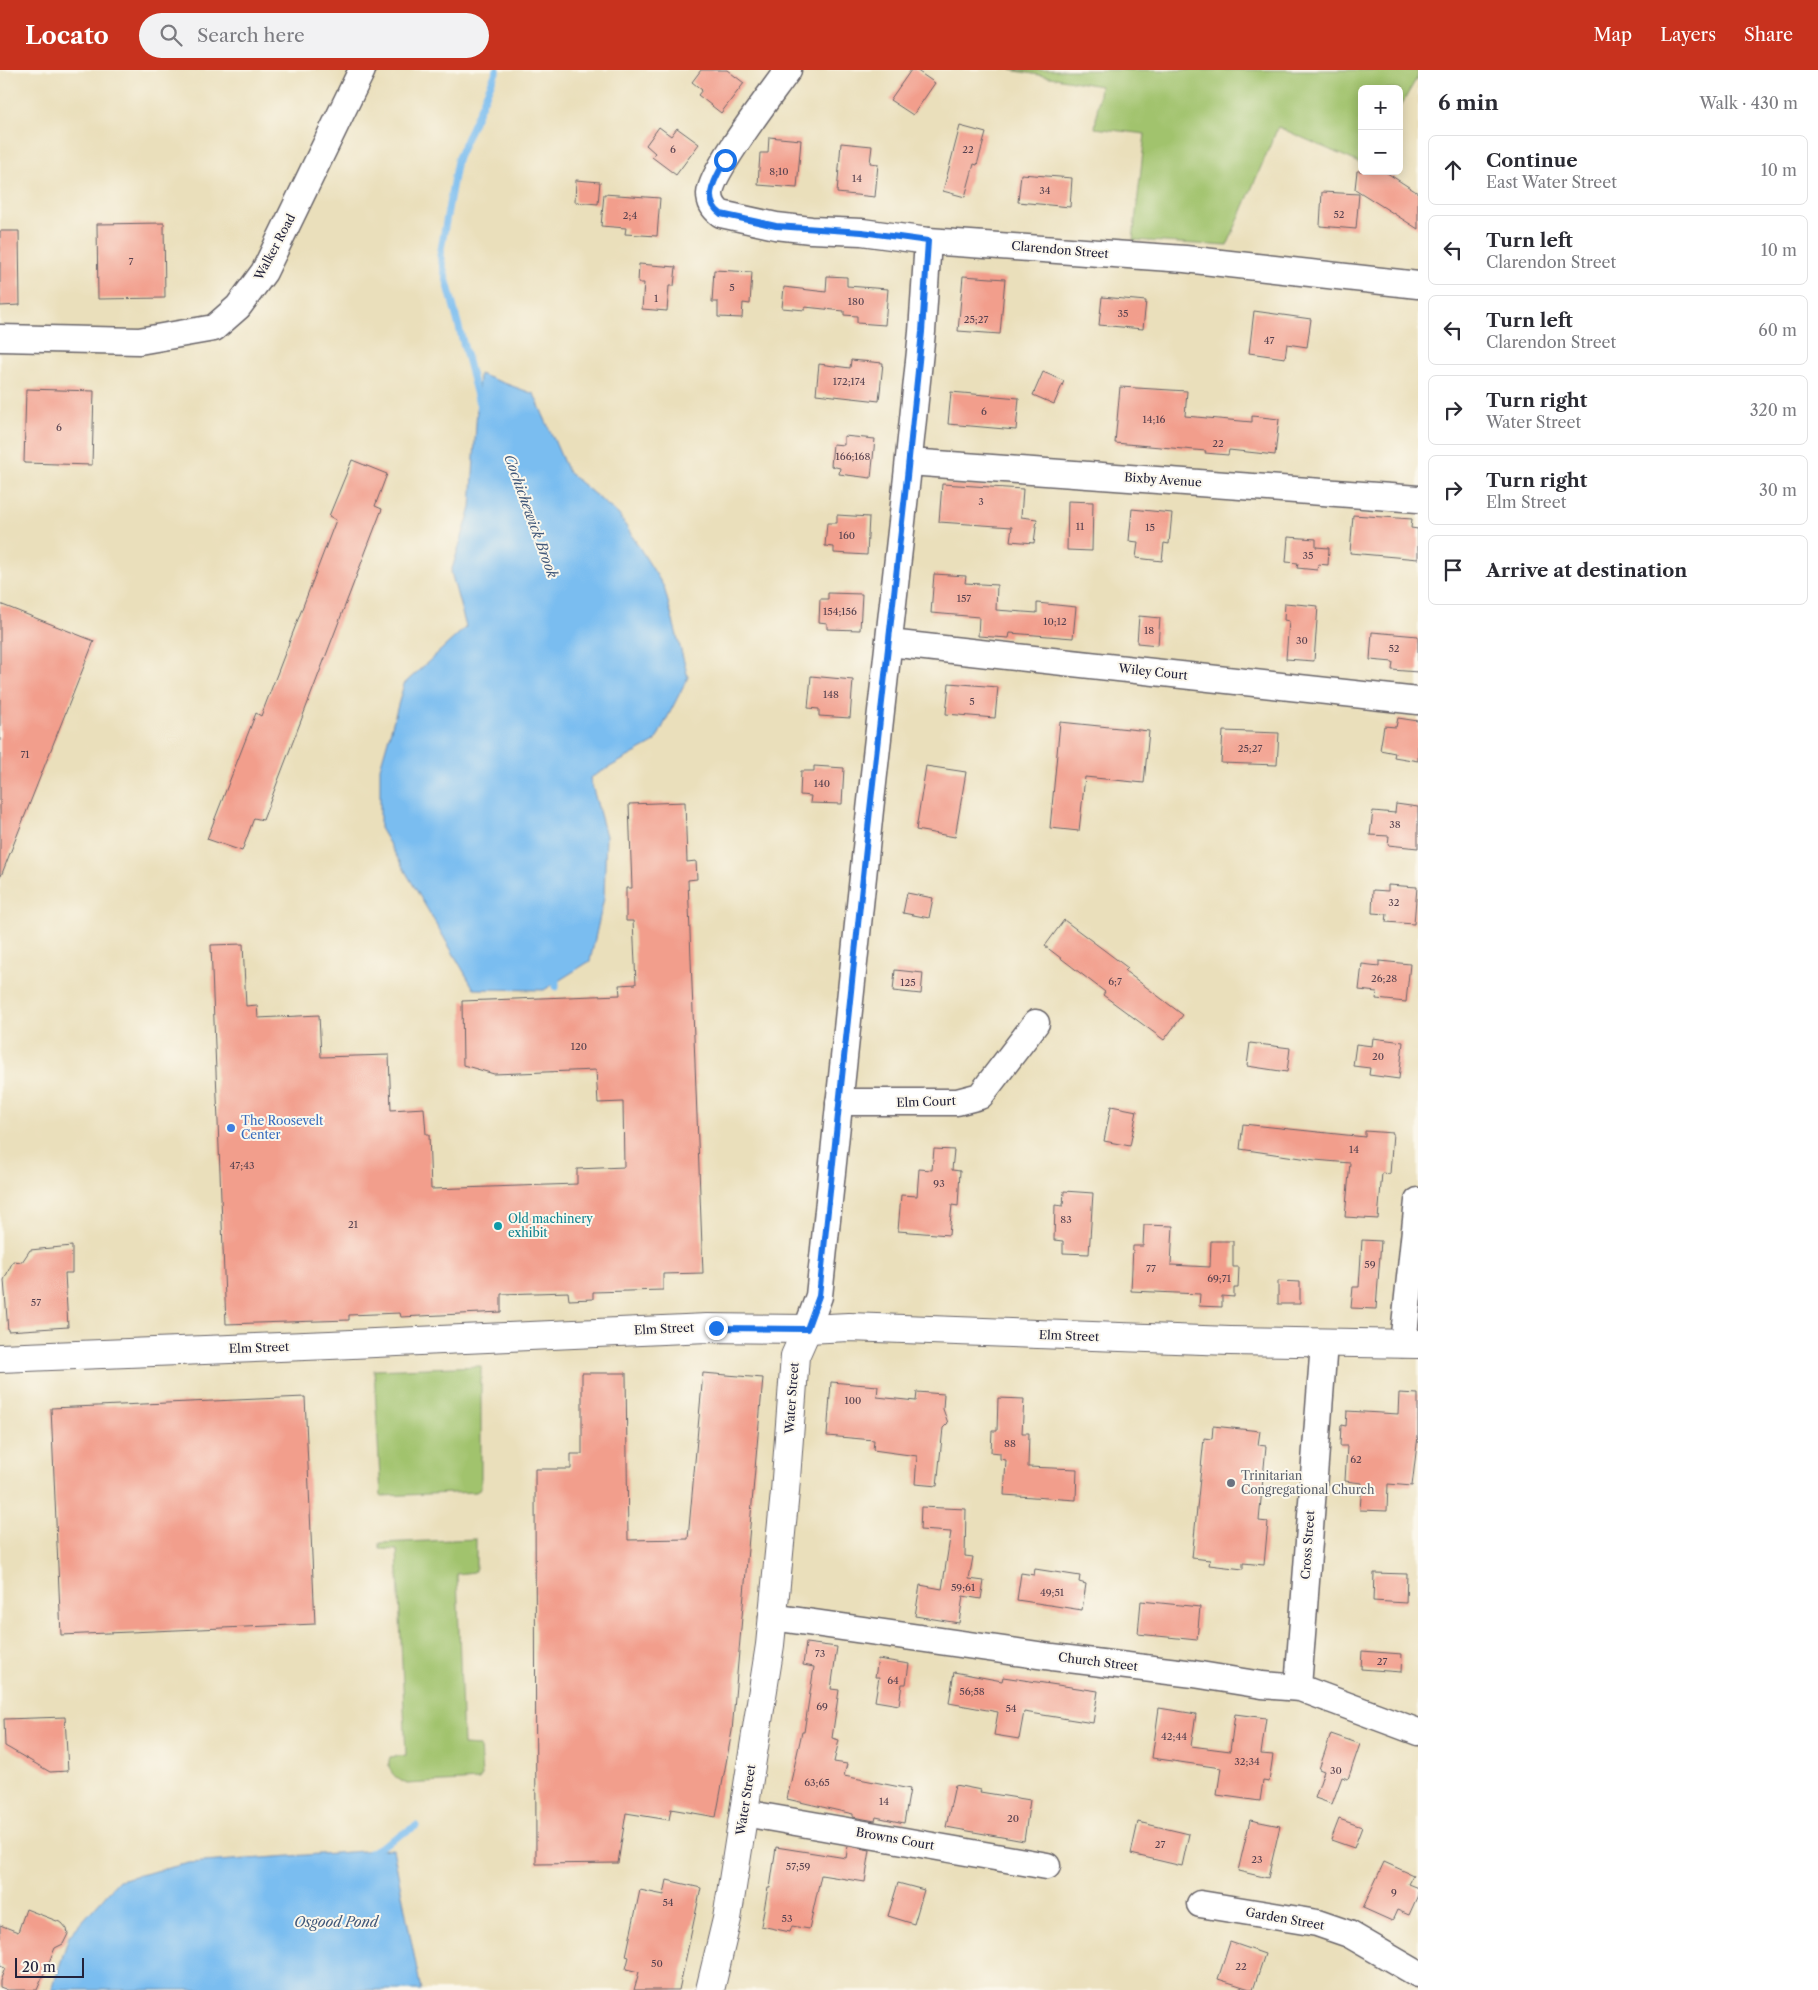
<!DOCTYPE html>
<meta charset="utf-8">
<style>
body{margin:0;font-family:"Libre Caslon Text",serif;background:#f2f2f3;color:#2b2b33}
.controls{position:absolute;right:15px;top:15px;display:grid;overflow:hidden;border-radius:8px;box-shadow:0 2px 12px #0003}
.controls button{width:45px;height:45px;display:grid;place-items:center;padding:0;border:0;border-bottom:1px solid #e1e1e2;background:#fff;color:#2b2b33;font:25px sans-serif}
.scale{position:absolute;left:15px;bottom:12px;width:69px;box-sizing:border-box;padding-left:5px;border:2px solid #22223b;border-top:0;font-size:14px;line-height:18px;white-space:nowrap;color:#22223b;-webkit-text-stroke:4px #fbf7ec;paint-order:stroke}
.stop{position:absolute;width:15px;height:15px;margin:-11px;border:4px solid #1a73e8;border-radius:50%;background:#fff}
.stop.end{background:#1a73e8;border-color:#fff;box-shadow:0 1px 5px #0008}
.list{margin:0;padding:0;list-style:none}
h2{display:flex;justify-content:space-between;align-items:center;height:65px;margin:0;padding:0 20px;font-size:21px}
h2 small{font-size:16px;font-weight:400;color:#7c7c81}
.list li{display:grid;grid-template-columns:32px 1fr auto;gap:15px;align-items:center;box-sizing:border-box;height:70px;margin:0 10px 10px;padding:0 10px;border:1px solid #e1e1e2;border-radius:8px}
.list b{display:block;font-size:19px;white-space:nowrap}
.list p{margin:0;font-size:16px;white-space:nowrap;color:#7c7c81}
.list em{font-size:16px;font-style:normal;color:#7c7c81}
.icon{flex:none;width:28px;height:28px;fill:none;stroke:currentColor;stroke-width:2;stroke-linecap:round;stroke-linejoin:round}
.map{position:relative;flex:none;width:1418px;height:1920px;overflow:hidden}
header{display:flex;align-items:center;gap:30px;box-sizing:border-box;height:70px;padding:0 25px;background:#c8321e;color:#fff}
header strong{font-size:24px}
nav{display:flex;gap:28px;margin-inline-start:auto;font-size:18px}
.search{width:350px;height:45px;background:#f2f2f3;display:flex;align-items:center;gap:12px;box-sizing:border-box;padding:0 18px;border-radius:28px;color:#7c7c81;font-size:19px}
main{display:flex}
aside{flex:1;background:#fff}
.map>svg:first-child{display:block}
</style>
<header>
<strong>Locato</strong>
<div class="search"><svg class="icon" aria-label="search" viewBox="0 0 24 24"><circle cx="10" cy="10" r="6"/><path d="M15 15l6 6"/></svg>Search here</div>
<nav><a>Map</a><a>Layers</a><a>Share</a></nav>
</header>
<main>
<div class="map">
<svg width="1418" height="1920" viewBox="0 0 1418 1920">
<rect width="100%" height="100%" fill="#fbf7ec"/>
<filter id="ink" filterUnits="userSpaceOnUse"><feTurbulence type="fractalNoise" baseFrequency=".02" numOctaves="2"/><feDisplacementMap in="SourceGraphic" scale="10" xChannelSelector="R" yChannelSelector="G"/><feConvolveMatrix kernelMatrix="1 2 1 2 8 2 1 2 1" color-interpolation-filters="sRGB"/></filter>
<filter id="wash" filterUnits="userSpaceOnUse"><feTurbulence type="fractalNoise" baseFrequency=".0096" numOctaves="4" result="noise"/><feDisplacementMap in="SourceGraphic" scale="20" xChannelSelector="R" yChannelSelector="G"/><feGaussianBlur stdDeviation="1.12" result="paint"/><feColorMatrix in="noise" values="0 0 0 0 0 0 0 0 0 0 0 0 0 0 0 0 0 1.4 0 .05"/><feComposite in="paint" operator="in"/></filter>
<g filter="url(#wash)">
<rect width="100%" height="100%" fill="#eadfbb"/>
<g fill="#a1c36d" stroke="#627254">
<polygon points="1011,0 1418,0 1418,6 1399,39 1399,19 1362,19 1362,94 1278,57 1227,176 1133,170 1145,64 1095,58 1100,16"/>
<polygon points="481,1296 481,1419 476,1422 381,1426 374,1300"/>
<path d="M476,1469V1499L474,1502L457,1504L463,1675L480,1676L482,1706L479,1710L407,1714C396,1709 385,1700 390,1687L406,1685L397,1480L380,1479V1473Z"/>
</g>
<g fill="#7abdf0" stroke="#4e7096">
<polygon points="479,304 534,324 568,402 619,445 664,517 688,607 655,672 590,708 606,766 604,828 590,891 544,920 474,919 380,758 380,698 404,614 466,557 451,502 471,438"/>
<polygon points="393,1779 421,1920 52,1920 69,1866 119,1810 189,1793"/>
</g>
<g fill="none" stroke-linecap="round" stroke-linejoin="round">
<g stroke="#7abdf0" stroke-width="7">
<polyline points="480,337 440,185 457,90 497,0"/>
<polyline points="556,904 556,917"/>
<polyline points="366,1785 416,1756"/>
</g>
</g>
<g id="blocks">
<g fill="#f29e8c">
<polygon points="701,0 727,0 744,13 721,43 698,25 702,20 692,12"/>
<polygon points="911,0 916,0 935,13 913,45 890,30"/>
<polygon points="960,56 986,63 977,95 974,94 965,127 943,121"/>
<polygon points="659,57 671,66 677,58 699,74 676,105 652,87 655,83 646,75"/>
<polygon points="769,67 801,70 797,118 758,115 760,83 768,83"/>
<polygon points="841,73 872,76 870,93 878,94 875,127 837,123"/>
<polygon points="1357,101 1384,101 1418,123 1418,159 1355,119"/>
<polygon points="1021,104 1072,108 1070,137 1018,132"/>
<polygon points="576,110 600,112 598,134 575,132"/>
<polygon points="1322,122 1359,124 1356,159 1320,156"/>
<polygon points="604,124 660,128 657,166 625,164 626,158 601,156"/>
<polygon points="164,153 165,228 98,229 97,154"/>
<polygon points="0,161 19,161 20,235 0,236"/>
<polygon points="639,194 676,197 674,216 669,216 667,241 642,239 644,213 638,213"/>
<polygon points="714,200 752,202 750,234 743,233 742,248 718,247 718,232 712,232"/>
<polygon points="827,206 847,207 847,216 888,219 885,255 857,253 857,246 844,245 844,241 805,237 805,240 782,238 784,217 826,222"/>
<polygon points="963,206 1005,209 1000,264 958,261"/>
<polygon points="1102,227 1146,231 1143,259 1099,255"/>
<polygon points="1254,241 1311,249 1307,277 1287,274 1285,288 1249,283"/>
<polygon points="851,290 883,293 879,331 816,324 819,294 850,298"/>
<polygon points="1043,302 1064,311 1054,334 1033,325"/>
<polygon points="1120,317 1187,321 1185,346 1252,352 1252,346 1279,349 1275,385 1229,380 1228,385 1205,383 1206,381 1115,373"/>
<polygon points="26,319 94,321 92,395 24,393"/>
<polygon points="951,322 1019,328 1016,360 948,354"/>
<polygon points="844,366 875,369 871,408 839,404 840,398 831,396 833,374 844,375"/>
<polygon points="352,390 387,404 375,436 382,439 263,750 254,748 242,781 207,769 256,643 261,646 336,450 329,446"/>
<polygon points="942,414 1023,419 1021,447 1037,449 1034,473 1010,471 1012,457 939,452"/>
<polygon points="1068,431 1093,432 1092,481 1067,480"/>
<polygon points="1132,439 1172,443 1169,474 1164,473 1162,491 1136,488 1138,472 1129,471"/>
<polygon points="837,445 869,447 867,485 834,483 834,477 825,476 827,453 837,453"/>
<polygon points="1353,445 1412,449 1411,458 1418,459 1418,489 1350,483"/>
<polygon points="1288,467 1316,469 1316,477 1329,478 1328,495 1318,494 1317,500 1297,498 1298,493 1286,492"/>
<polygon points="934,504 966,506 965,513 997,515 996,540 1037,543 1037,533 1076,537 1073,568 1010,563 1009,568 978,566 979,547 931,543"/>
<polygon points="828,523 862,524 860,560 827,559 827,553 819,552 820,529 828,529"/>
<polygon points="1285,533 1318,536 1314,591 1286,589 1289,551 1284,550"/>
<polygon points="0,534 94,571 1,806 0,806"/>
<polygon points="1139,546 1160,548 1158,575 1137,573"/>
<polygon points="1372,562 1418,566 1418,602 1392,600 1393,592 1370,590"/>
<polygon points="811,606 853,610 850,648 819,646 819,639 808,638"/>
<polygon points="949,613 998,617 995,648 946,644"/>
<polygon points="1398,648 1418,651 1418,691 1394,687 1395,683 1380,680 1384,656 1396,657"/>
<polygon points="1060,652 1149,661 1144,713 1085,707 1079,761 1050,758"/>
<polygon points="1223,661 1279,663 1277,695 1221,693"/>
<polygon points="814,696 844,698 842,734 810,733 811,726 800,725 801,701 814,701"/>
<polygon points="926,696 966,702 955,767 916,760"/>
<polygon points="685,732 687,792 696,791 697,809 688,810 703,1203 663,1204 663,1220 593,1222 593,1229 569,1230 568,1222 501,1224 501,1242 401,1247 400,1243 349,1245 349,1250 226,1254 211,875 243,874 246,936 257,935 258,948 319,945 321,987 389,985 391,1040 424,1038 426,1064 429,1064 431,1119 577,1114 577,1099 624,1097 623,1032 598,1033 596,1000 494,1004 463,995 462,931 620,925 619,915 636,914 633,851 626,851 626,818 632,818 629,734"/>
<polygon points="1396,734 1418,737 1418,778 1388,775 1389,766 1370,765 1373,741 1395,743"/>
<polygon points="1388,815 1417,817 1414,854 1386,852 1387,844 1372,843 1373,820 1388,821"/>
<polygon points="907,823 933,828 929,848 903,843"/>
<polygon points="1064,850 1128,898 1125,901 1183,945 1164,970 1103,925 1105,922 1045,876"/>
<polygon points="1379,891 1410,894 1406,932 1376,929 1377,922 1359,920 1362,894 1379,896"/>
<polygon points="895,900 923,903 921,924 893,921"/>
<polygon points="1373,968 1403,972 1399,1009 1369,1005 1370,998 1353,996 1356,974 1372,976"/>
<polygon points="1250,973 1290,978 1287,1002 1247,996"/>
<polygon points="1111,1036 1137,1041 1130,1076 1104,1071"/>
<polygon points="1243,1054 1365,1067 1365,1061 1393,1063 1390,1104 1382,1103 1378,1149 1345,1147 1350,1093 1315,1090 1240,1079"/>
<polygon points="934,1079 954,1080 952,1100 960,1101 958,1136 952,1135 949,1165 898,1161 901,1125 917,1126 919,1099 932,1100"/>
<polygon points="1064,1121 1093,1123 1089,1184 1063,1183 1063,1171 1054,1170 1055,1135 1063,1136"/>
<polygon points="1144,1155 1173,1156 1171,1195 1210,1197 1211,1171 1233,1171 1233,1197 1239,1197 1238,1218 1234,1218 1234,1227 1222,1226 1222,1237 1199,1236 1200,1224 1131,1221 1133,1176 1143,1176"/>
<polygon points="1362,1170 1381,1171 1376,1239 1351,1238 1353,1217 1359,1217"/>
<polygon points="72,1176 72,1203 65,1203 68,1257 8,1261 4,1210 13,1191 22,1192 30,1180"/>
<polygon points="1278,1211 1300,1212 1300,1234 1278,1234"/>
<polygon points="582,1303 626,1303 628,1470 688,1469 703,1303 763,1308 732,1661 716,1747 671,1739 669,1750 626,1743 618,1793 536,1794 535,1399 571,1399 571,1384 582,1384"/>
<polygon points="831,1312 878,1316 877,1327 916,1331 917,1322 944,1324 943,1339 948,1353 943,1358 937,1416 915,1414 917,1386 873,1380 874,1370 827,1366"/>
<polygon points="1399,1323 1418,1324 1418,1366 1412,1416 1388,1414 1387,1441 1360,1440 1362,1413 1345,1411 1347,1376 1340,1376 1341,1355 1346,1356 1347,1341 1398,1344"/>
<polygon points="305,1327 315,1554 61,1565 51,1338"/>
<polygon points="998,1328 1024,1329 1022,1363 1029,1363 1028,1397 1077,1399 1076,1430 1004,1425 1006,1390 1000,1389 1000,1383 991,1382 992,1361 997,1361"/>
<polygon points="1213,1356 1260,1361 1258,1375 1266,1376 1259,1451 1268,1452 1264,1495 1243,1493 1243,1499 1209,1495 1210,1490 1192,1488 1204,1368 1212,1369"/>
<polygon points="921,1437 966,1439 965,1486 973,1487 969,1509 984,1511 981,1529 963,1526 959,1553 915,1546 920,1515 942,1519 951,1462 920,1460"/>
<polygon points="1035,1499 1080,1506 1079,1512 1086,1514 1082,1540 1017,1530 1021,1503 1034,1505"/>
<polygon points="1374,1503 1407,1504 1406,1533 1373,1531"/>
<polygon points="1141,1531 1200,1537 1197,1570 1138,1564"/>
<polygon points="806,1573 837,1577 831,1619 839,1620 832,1668 839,1670 834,1692 847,1694 844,1706 910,1719 904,1753 876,1747 875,1751 853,1747 853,1744 787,1729 802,1662 804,1662 814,1597 803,1595"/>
<polygon points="1362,1581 1402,1584 1401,1602 1361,1599"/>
<polygon points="878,1589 909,1594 906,1614 902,1614 899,1635 875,1631 879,1607 875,1607"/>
<polygon points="954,1602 1002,1611 1003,1607 1098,1621 1093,1653 1024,1642 1019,1669 994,1665 998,1642 949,1633"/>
<polygon points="1159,1638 1196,1644 1191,1676 1230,1681 1235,1644 1266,1648 1261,1684 1273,1685 1269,1712 1263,1711 1260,1731 1217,1725 1221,1698 1152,1688"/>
<polygon points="65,1647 68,1701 50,1702 5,1676 4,1649"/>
<polygon points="1331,1664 1360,1674 1348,1709 1342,1707 1332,1734 1315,1728 1324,1701 1319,1699"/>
<polygon points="955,1715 981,1720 980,1722 1030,1730 1024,1771 946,1757"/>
<polygon points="1339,1749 1362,1757 1354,1778 1331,1770"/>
<polygon points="1250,1750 1280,1756 1268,1808 1238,1801"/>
<polygon points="1138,1752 1189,1764 1182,1796 1131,1784"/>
<polygon points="848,1776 870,1780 865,1812 821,1805 809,1859 792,1856 790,1862 761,1856 768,1818 770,1818 776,1777 846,1788"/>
<polygon points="1384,1792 1413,1805 1408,1814 1418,1818 1418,1825 1409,1845 1397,1840 1392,1851 1363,1838"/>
<polygon points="667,1810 701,1818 679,1920 634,1920 639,1902 626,1899 629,1887 626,1886 640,1820 664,1825"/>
<polygon points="898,1813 924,1820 914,1854 888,1846"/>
<polygon points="26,1839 62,1853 67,1859 68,1864 63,1874 55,1878 37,1920 8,1920 0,1917 0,1911 5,1898 0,1896 0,1855 18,1862"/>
<polygon points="1230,1872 1265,1884 1253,1920 1218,1909"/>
</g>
</g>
</g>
<g filter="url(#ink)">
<use href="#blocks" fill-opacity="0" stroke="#686468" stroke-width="1"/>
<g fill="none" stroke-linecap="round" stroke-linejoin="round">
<defs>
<g id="street">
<path d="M788,0C772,23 711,101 710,124C710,133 714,139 721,144L776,156L811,160L862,162L928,171L1185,189L1418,215"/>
<polyline points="0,268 139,271 214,258 238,237 264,202 362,0"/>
<polyline points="909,392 1418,429"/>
<polyline points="889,573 1418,631"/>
<polyline points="839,1032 957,1032 980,1026 1036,953"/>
<polyline points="807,1259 819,1226 870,740 907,407 922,262 928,171"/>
<polyline points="1403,1274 1418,1131"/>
<polyline points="772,1547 1052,1587 1194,1604 1262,1615 1300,1618 1418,1662"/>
<polyline points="1298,1617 1324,1273"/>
<polyline points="744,1743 1047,1796"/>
<polyline points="1200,1834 1317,1853 1349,1864 1418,1904"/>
</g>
<g id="secondary">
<polyline points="0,1288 330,1275 707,1258 807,1259 849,1257 1230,1271 1418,1274"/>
<polyline points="710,1920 727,1849 770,1575 785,1422 795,1286 807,1259"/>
</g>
</defs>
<use href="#street" stroke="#686468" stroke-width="29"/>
<use href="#secondary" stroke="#686468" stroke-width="30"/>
<use href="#street" stroke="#fff" stroke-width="26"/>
<use href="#secondary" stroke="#fff" stroke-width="28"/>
</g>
</g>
<g fill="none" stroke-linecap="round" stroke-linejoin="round" filter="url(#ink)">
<path stroke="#1a73e8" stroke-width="6" d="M716,1258L807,1259L819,1226L870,740L907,407L922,262L928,171L862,162L776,156L721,144C700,129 717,107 725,90"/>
</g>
<circle fill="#3f7fe0" stroke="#fbf7ec" stroke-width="2" cx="231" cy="1058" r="5"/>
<circle fill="#0f9aa8" stroke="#fbf7ec" stroke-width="2" cx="498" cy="1156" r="5"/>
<circle fill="#6b7280" stroke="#fbf7ec" stroke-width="2" cx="1231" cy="1413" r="5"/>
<g text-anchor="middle" stroke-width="4" stroke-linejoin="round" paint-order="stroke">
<g font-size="10" fill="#56414f">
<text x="673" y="83">6</text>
<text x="968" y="83">22</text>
<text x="779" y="105">8;10</text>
<text x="857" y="112">14</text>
<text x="1045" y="124">34</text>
<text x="1339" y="148">52</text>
<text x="630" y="149">2;4</text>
<text x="131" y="195">7</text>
<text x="732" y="221">5</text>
<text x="656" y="232">1</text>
<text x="856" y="235">180</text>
<text x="1123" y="247">35</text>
<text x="976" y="253">25;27</text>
<text x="1269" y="274">47</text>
<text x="849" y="315">172;174</text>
<text x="984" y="345">6</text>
<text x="1154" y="353">14;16</text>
<text x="59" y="361">6</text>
<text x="1218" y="377">22</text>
<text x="853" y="390">166;168</text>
<text x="981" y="435">3</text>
<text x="1080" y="460">11</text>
<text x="1150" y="461">15</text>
<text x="847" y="469">160</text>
<text x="1308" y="489">35</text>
<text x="964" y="532">157</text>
<text x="840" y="545">154;156</text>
<text x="1055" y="555">10;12</text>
<text x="1149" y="564">18</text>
<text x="1302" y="574">30</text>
<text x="1394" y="582">52</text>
<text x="831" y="628">148</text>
<text x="972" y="635">5</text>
<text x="1250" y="682">25;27</text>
<text x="25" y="688">71</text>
<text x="822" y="717">140</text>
<text x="1395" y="758">38</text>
<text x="1394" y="836">32</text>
<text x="1384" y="912">26;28</text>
<text x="1115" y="915">6;7</text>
<text x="908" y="916">125</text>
<text x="579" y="980">120</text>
<text x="1378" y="990">20</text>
<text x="1354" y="1083">14</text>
<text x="242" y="1099">47;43</text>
<text x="939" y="1117">93</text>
<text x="1066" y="1153">83</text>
<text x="353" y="1158">21</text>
<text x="1370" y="1198">59</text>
<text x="1151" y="1202">77</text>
<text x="1219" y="1212">69;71</text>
<text x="36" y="1236">57</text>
<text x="853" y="1334">100</text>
<text x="1010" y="1377">88</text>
<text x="1356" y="1393">62</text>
<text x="963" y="1521">59;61</text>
<text x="1052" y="1526">49;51</text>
<text x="820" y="1587">73</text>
<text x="1382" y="1595">27</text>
<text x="893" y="1614">64</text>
<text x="972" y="1625">56;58</text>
<text x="822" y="1640">69</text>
<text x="1011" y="1642">54</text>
<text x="1174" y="1670">42;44</text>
<text x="1247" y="1695">32;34</text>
<text x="1336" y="1704">30</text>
<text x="817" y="1716">63;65</text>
<text x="884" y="1735">14</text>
<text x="1013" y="1752">20</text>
<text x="1160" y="1778">27</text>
<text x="1257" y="1793">23</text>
<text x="798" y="1800">57;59</text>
<text x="1394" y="1826">9</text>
<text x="668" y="1836">54</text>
<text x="787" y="1852">53</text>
<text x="657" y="1897">50</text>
<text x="1241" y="1900">22</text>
</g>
<g font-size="12" fill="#22223b" stroke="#fbf7ec">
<text transform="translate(275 177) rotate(-62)" y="4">Walker Road</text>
<text transform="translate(1060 180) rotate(5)" y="4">Clarendon Street</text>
<text transform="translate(1163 410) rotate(4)" y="4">Bixby Avenue</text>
<text transform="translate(1153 602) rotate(6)" y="4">Wiley Court</text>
<text transform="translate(926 1032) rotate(-2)" y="4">Elm Court</text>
<text transform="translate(664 1259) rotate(-3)" y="4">Elm Street</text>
<text transform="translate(1069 1266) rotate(2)" y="4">Elm Street</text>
<text transform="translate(259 1278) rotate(-2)" y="4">Elm Street</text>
<text transform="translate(792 1328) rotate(-86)" y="4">Water Street</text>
<text transform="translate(1308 1475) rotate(-86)" y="4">Cross Street</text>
<text transform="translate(1098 1592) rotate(7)" y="4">Church Street</text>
<text transform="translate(746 1730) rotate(-81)" y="4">Water Street</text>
<text transform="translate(895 1769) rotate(10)" y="4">Browns Court</text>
<text transform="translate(1285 1849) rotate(10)" y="4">Garden Street</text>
</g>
<g font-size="12" fill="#366cbe" stroke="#fbf7ec" text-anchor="start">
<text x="241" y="1055">The Roosevelt<tspan x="241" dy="14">Center</tspan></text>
</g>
<g font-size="12" fill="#0d838f" stroke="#fbf7ec" text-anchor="start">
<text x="508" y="1153">Old machinery<tspan x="508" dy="14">exhibit</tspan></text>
</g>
<g font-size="12" fill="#5b616d" stroke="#fbf7ec" text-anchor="start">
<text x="1241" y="1410">Trinitarian<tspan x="1241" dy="14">Congregational Church</tspan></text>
</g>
<g font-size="14" font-style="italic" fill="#41587a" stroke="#fbf7ec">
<text transform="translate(531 446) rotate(70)" y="5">Cochichewick Brook</text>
<text x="336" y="1857">Osgood Pond</text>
</g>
</g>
</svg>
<div class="controls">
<button>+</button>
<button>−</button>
</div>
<div class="scale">20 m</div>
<div class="stop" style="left:725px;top:90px"></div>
<div class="stop end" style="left:716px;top:1258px"></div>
</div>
<aside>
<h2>6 min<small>Walk · 430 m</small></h2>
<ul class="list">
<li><svg class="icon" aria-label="ahead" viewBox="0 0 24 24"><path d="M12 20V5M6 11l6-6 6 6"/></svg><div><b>Continue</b><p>East Water Street</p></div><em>10 m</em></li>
<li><svg class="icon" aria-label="left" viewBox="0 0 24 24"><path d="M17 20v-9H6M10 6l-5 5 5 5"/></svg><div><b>Turn left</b><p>Clarendon Street</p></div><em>10 m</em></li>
<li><svg class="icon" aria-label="left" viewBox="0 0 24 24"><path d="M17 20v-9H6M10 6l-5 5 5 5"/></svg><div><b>Turn left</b><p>Clarendon Street</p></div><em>60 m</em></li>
<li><svg class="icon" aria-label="right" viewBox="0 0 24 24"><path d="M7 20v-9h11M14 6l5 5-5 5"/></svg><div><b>Turn right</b><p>Water Street</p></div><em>320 m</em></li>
<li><svg class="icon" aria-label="right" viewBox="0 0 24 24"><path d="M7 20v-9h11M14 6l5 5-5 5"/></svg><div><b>Turn right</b><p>Elm Street</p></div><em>30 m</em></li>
<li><svg class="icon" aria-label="arrive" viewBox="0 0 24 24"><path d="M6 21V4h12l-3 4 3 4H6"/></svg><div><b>Arrive at destination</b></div></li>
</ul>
</aside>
</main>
